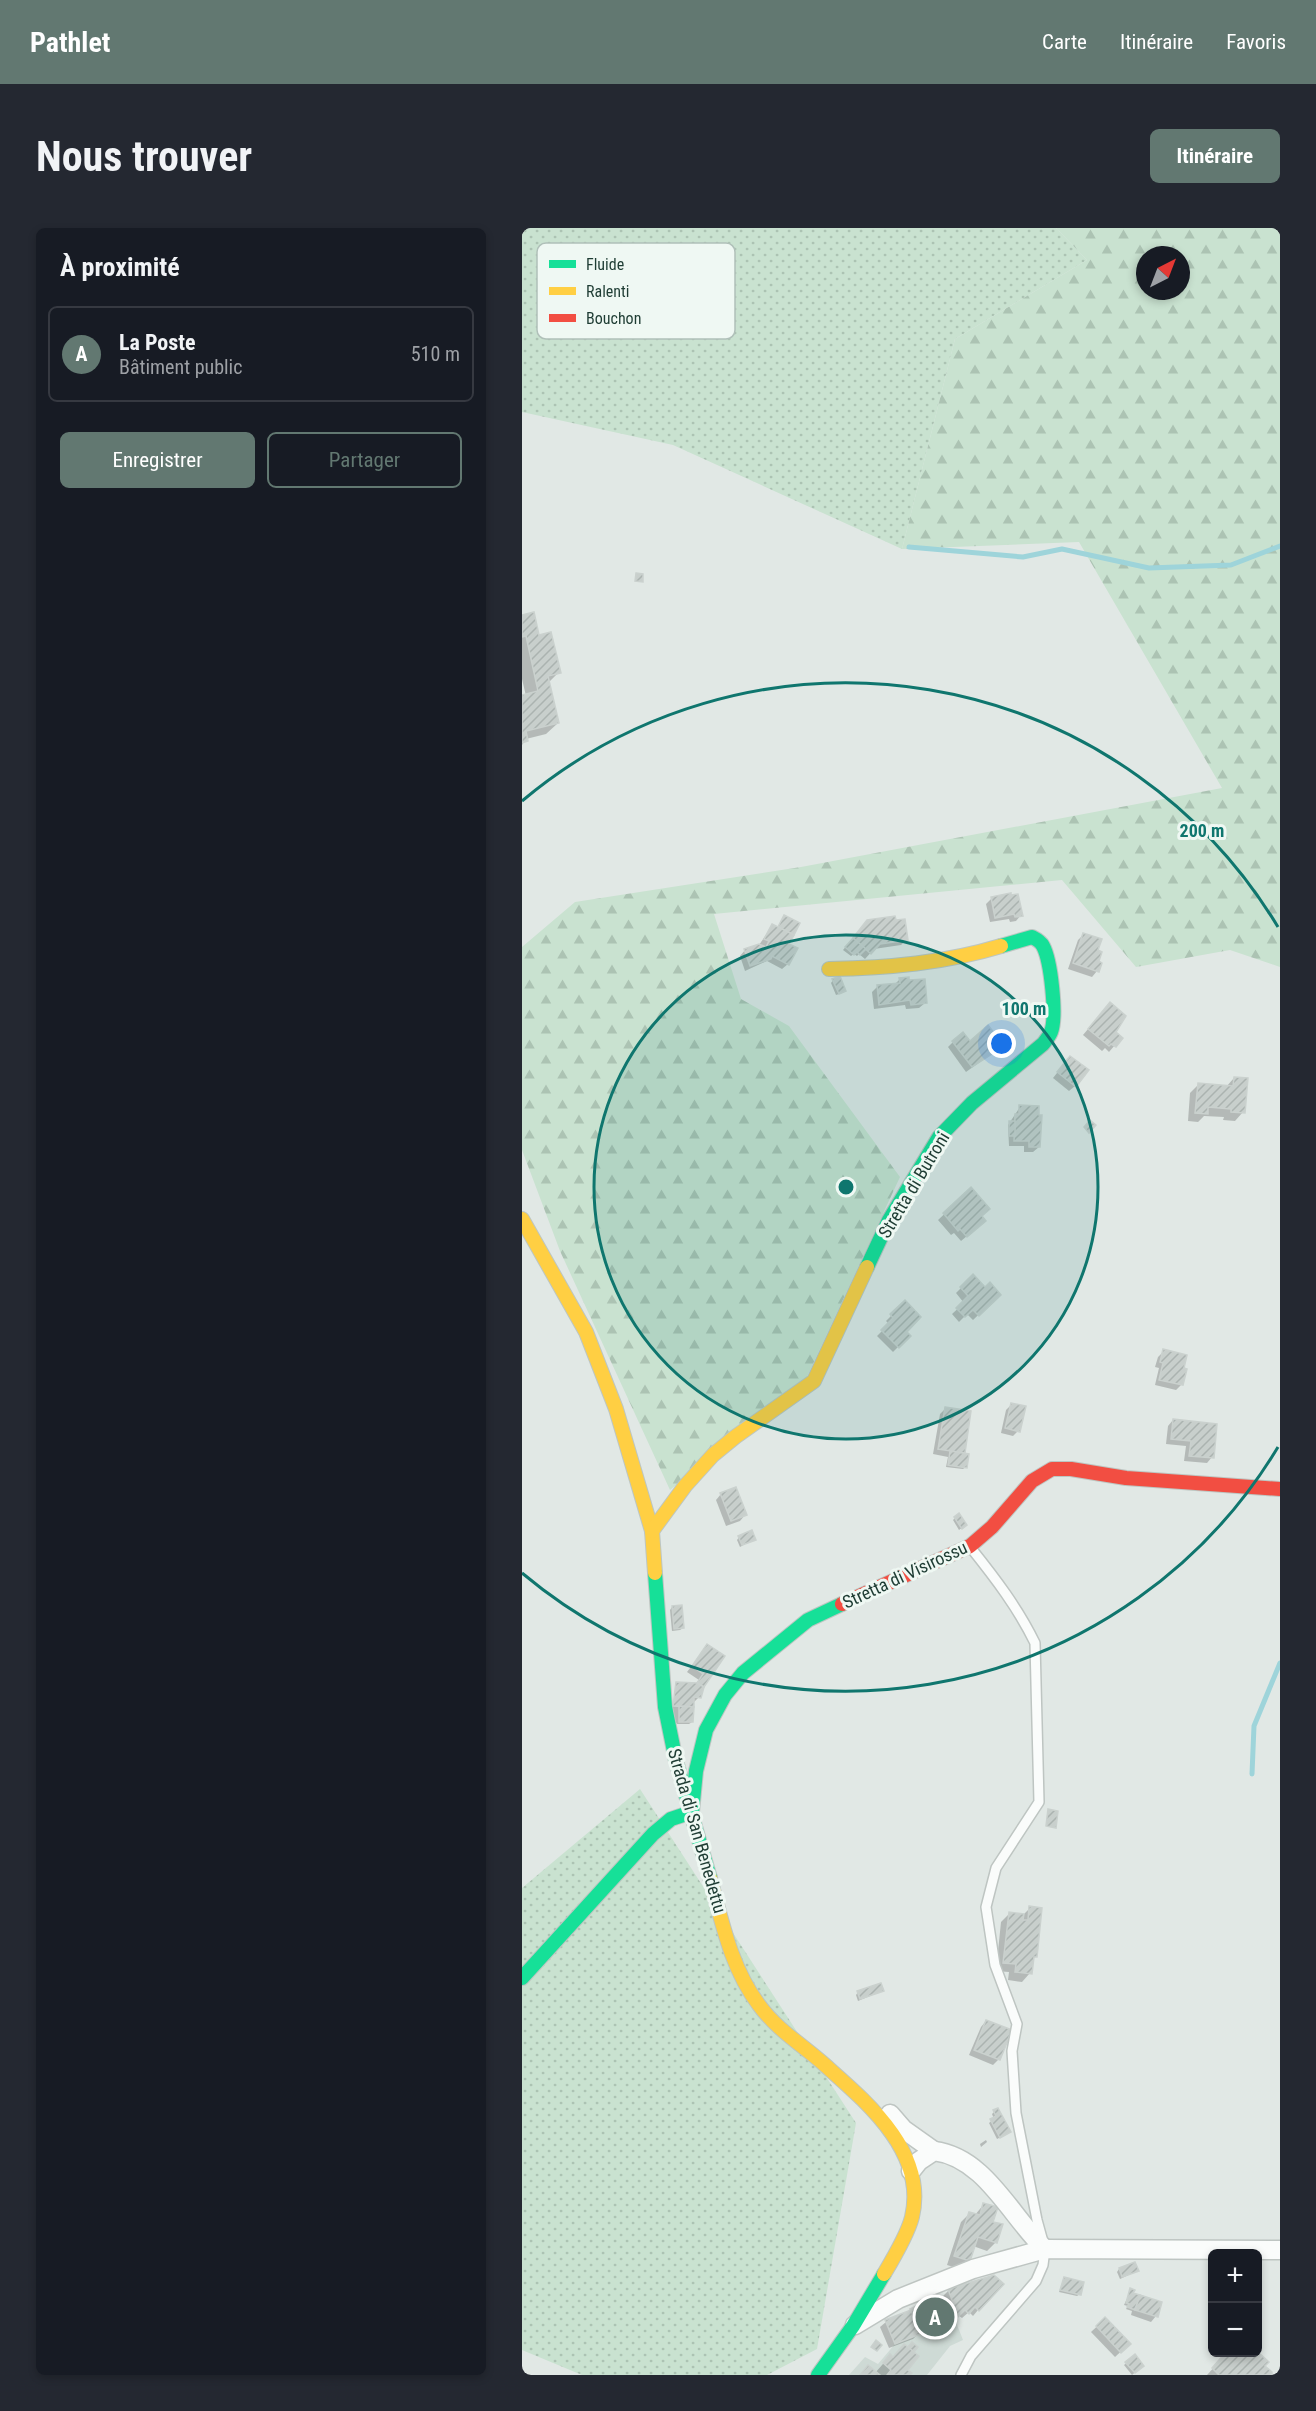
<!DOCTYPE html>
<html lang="fr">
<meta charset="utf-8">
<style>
body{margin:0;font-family:"Roboto Condensed",sans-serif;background:#242831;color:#f1f3f6}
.controls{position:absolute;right:18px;bottom:18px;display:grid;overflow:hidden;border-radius:9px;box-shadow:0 3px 9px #0003}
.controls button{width:54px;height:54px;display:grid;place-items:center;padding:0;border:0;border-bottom:2px solid #363941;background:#171b24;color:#f1f3f6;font:30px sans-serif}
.compass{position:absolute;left:614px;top:18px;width:54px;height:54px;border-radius:50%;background:#171b24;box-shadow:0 3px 9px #0003;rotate:42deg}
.you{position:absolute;left:480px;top:816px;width:21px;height:21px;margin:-15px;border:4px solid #fff;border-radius:50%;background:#1a73e8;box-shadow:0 0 0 9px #1a73e833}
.badge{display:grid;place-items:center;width:39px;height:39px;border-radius:50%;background:#627871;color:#fff;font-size:20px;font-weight:700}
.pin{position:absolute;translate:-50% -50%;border:3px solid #fff;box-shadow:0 2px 6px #0006}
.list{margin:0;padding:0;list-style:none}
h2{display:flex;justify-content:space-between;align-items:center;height:78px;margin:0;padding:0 24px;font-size:26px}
h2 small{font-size:20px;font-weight:400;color:#9ea1a6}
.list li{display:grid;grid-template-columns:39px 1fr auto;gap:18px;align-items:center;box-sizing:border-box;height:96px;margin:0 12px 12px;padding:0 12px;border:2px solid #363941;border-radius:9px}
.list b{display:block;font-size:22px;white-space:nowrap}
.list p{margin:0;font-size:20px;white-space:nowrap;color:#9ea1a6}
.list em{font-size:20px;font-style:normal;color:#9ea1a6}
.actions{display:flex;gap:12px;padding:18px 24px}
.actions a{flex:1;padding:14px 0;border:2px solid #627871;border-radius:9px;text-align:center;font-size:21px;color:#627871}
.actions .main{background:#627871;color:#fff}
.map{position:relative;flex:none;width:758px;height:2147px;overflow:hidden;border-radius:9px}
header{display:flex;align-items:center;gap:36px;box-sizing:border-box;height:84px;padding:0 30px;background:#627871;color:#fff}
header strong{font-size:28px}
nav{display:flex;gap:33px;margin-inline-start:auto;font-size:21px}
.intro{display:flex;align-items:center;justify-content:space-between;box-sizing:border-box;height:144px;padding:0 36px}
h1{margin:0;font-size:42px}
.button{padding:15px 27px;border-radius:9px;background:#627871;color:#fff;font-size:21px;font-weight:700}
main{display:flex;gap:36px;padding:0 36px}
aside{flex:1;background:#171b24;border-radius:9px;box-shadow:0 3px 9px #0003}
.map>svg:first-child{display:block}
</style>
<header>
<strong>Pathlet</strong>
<nav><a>Carte</a><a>Itinéraire</a><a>Favoris</a></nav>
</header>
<div class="intro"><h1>Nous trouver</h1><a class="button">Itinéraire</a></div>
<main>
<aside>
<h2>À proximité<small></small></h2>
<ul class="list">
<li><span class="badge">A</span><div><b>La Poste</b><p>Bâtiment public</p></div><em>510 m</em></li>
</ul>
<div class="actions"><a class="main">Enregistrer</a><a>Partager</a></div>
</aside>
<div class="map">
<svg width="758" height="2147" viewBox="0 0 758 2147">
<defs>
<pattern id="grass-dots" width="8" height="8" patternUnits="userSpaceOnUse" patternTransform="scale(1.5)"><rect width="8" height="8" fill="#c9e2d0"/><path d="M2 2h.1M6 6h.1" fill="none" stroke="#acc3b3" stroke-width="1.8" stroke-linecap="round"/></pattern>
<pattern id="forest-firs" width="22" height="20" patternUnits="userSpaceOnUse" patternTransform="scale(1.5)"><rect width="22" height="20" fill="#c9e2d0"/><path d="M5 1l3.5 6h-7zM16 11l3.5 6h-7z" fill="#acc3b3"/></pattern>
<pattern id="building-hatch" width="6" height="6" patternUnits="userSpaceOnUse" patternTransform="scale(1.5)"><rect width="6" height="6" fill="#c8cfcc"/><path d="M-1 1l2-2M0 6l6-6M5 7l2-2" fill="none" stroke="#abb3b0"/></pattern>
</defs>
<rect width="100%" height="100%" fill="#e1e8e5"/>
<polygon fill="#cedad5" points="432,2089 441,2112 428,2118 405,2147 327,2147 343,2129 356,2136 373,2116 398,2106 396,2101 422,2090"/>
<g fill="url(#grass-dots)">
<polygon points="0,0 534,0 565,32 433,111 380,321 151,217 0,184"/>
<polygon points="118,1561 334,1895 295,2121 245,2147 60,2147 0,2122 0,1660"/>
</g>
<path fill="url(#forest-firs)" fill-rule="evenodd" d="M534,0H758V739L708,722L614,739L540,652L192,686L219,771L267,798L378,949L284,1151L148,1262L38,1023L0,922V719L53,674L279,639L700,560L557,314L380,321L433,111L565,32ZM623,27H659V63H623Z"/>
<g fill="#0003">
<polygon points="0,388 37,444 26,455 36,495 24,506 4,511 0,517 0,469 4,468 0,451"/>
<polygon points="470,670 499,687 494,693 488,694 487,691 468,694 464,676"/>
<polygon points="373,694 384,712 379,717 352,721 343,731 337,726 335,728 332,726 329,728 321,722 340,700"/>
<polygon points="250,698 256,701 265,716 266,736 260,741 245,733 223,743 218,728 223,722 237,717"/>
<polygon points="562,706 574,723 575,734 578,735 575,743 570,749 546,741 556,712"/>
<polygon points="378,751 403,775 397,780 384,781 383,777 352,781 350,764 356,758 372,757"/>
<polygon points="311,752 323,763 320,765 314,767 309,755"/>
<polygon points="582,782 592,805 599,810 587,824 583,820 580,823 561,807"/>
<polygon points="431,814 448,815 480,818 444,844 426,819"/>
<polygon points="543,835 553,858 547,863 531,850"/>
<polygon points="712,850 721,884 713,893 701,892 702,889 682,888 676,894 666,893 668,865 676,857 704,859"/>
<polygon points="498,879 517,919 511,924 502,924 502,918 487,918 486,897"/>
<polygon points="449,961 458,988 457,998 439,1013 432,1005 429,1007 416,992"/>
<polygon points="451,1048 462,1061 477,1067 451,1092 445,1086 437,1094 430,1086 442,1075 434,1065"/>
<polygon points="383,1074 383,1104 387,1108 371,1124 355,1108 367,1096 364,1093"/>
<polygon points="642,1123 663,1128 659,1157 654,1162 633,1157 637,1140 633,1139 636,1129"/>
<polygon points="490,1176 496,1203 491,1208 479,1205 484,1182"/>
<polygon points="423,1181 441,1225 439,1226 444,1239 441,1241 424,1239 426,1229 411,1226 418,1186"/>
<polygon points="651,1192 690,1229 685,1235 662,1233 664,1218 644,1216 646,1198"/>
<polygon points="199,1266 223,1287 218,1293 204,1298 194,1272"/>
<polygon points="433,1290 441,1299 437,1302 431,1292"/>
<polygon points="217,1309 232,1311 218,1319 215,1312"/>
<polygon points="150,1379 161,1400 158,1402 150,1403 148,1382"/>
<polygon points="185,1418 180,1459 177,1469 172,1474 170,1494 167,1496 155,1496 146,1483 177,1452 165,1444"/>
<polygon points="508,1680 513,1729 510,1732 508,1745 500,1754 486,1752 487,1744 474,1743 479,1694 487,1686 501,1687"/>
<polygon points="360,1763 336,1773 334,1767 336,1764"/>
<polygon points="464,1793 477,1831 471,1837 447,1827 459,1799"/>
<polygon points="472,1884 485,1906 475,1911 467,1895 472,1891 470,1886"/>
<polygon points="464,1912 465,1914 459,1919 458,1916"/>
<polygon points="462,1976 469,1995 474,2014 465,2023 451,2018 446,2033 438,2041 425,2037 439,1994 448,1985 453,1987"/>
<polygon points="597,2041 615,2043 598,2051 595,2044"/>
<polygon points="472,2049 480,2056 456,2082 451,2088 447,2084 440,2090 436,2087 431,2093 421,2068 426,2063"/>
<polygon points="542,2051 558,2066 555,2068 537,2064"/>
<polygon points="609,2062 610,2066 634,2088 629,2094 609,2087 610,2083 604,2081 606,2078 602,2077"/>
<polygon points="403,2081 420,2090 415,2095 395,2103 397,2105 391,2111 367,2120 358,2099 364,2094 389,2082"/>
<polygon points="583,2091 607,2116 593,2129 569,2104"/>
<polygon points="390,2116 394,2119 389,2124 384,2142 386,2147 338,2147 353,2145 368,2128 370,2130"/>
<polygon points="706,2124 741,2138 748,2147 685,2147"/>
<polygon points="613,2128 620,2138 610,2147 602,2137"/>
</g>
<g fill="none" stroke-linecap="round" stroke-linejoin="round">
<g stroke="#9ed4da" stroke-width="5">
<polyline points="387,319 501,329 540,321 627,340 709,337 758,318"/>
<polyline points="730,1546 732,1498 758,1435"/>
</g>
</g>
<g fill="url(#building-hatch)" stroke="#cad1ce" stroke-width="1.5">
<polygon points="114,345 121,346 121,354 113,353"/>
<polygon points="12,384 17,407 29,404 39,445 26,448 37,495 4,503 6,513 0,515 0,467 16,463 4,408 0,409 0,387"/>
<polygon points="489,665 489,667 496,666 501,688 493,689 492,686 473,690 469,669"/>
<polygon points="262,687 278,695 272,707 256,699"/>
<polygon points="373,688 374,692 383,691 386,712 358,716 349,726 331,710 345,692"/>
<polygon points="250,696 272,707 267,716 276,720 267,737 250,728 249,731 228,738 222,721 237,716 244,719 247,713 242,711"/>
<polygon points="561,705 580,711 576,722 580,724 577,733 580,735 577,744 551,735"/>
<polygon points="331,710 344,721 338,727 335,724 332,727 323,719"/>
<polygon points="318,748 324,763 317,766 310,751"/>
<polygon points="387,749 387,752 403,751 405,775 389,777 388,772 357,777 355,757 378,755 377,750"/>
<polygon points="588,774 604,788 594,804 601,810 594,819 589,816 587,818 566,801"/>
<polygon points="466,797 482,818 450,839 430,813 441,804 448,813"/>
<polygon points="548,828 567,842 554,859 535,844"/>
<polygon points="712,849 726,850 723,885 709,884 709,881 686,879 686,886 673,885 676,855 711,858"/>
<polygon points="497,877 517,878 517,887 520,887 518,919 507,919 507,913 492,913 493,886 497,886"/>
<polygon points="568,892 574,897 567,905 562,899"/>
<rect x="487" y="893" width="6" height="15"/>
<polygon points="449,959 468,981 460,988 464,993 445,1009 438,1001 436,1003 421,985"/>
<polygon points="451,1046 463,1059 468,1054 479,1067 457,1088 451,1082 443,1089 434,1080 446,1068 438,1059"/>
<polygon points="383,1072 399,1089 385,1104 389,1108 377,1120 359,1102 371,1090 368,1086"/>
<polygon points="641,1121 665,1127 662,1140 665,1141 661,1157 637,1152 641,1135 638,1134"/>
<polygon points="489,1175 504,1178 498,1204 483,1200"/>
<polygon points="423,1179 449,1183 443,1225 416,1221"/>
<polygon points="651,1191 695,1196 692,1230 667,1228 669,1213 649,1211"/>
<polygon points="428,1223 447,1226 445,1240 426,1237"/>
<polygon points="214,1259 225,1287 209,1293 198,1265"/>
<polygon points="437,1285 445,1297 440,1301 432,1289"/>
<polygon points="230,1302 234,1312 220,1317 216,1308"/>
<polygon points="160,1377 162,1400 152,1401 150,1378"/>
<polygon points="185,1416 203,1428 182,1459 175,1455 181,1446 170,1438"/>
<polygon points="154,1454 175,1455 182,1459 179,1470 172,1469 172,1479 151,1478"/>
<polygon points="157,1478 172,1479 171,1494 157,1494"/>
<polygon points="526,1581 536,1583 534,1600 524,1598"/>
<polygon points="507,1678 520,1680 515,1729 512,1729 510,1746 493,1744 494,1736 481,1735 487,1684 502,1686 501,1692 506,1692"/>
<polygon points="359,1755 362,1763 338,1771 335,1763"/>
<polygon points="464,1792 490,1802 478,1832 452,1822"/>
<polygon points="476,1880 489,1904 478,1910 468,1891 474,1888 471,1882"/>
<polygon points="461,1975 476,1979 471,1994 481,1996 475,2015 456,2009 448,2033 432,2028 447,1984 458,1987"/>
<polygon points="613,2034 617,2043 600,2049 597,2040"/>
<polygon points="472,2047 482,2056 457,2083 453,2079 447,2086 443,2082 436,2089 426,2061"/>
<polygon points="542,2049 562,2054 559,2067 538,2062"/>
<polygon points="608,2060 613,2062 611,2065 618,2067 613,2082 605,2079 607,2076 604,2075"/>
<polygon points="618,2067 640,2074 636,2089 613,2082"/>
<polygon points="402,2075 405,2082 391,2087 388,2081"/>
<polygon points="417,2077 422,2090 396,2101 391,2087"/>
<polygon points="389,2082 398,2106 373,2116 363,2092"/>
<polygon points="583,2089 609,2116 599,2125 574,2098"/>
<polygon points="354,2112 360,2117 355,2123 349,2119"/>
<polygon points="390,2114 396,2119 392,2124 386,2119"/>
<polygon points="382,2116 397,2128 386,2142 390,2145 388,2147 365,2147 369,2142 361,2135 368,2126 371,2129"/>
<polygon points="704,2124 729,2124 732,2127 736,2124 747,2134 743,2138 750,2144 750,2147 697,2147 690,2140"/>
<polygon points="613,2126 622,2138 613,2145 603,2134"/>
<polygon points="346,2137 358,2147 338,2147"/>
</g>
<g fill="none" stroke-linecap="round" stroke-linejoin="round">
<defs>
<path id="lane" d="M439,2147L449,2128L514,2053L521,2037L523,2021L515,1992L494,1885L490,1823L495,1796L473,1737L464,1679L474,1640L517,1574L513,1415C496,1380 473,1350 449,1320"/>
<g id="street">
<polyline points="368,1886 381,1901 412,1923"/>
<path d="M389,1943L397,1933L412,1923C463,1929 489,1989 523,2021"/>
<polyline points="333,2097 376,2071 451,2041 523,2021 758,2022"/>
</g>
<g id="fast">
<path d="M345,1039L367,992L417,909L450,875L521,816C524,812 527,809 529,804C535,788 529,733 521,718C519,714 514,711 510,709L479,718"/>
<polyline points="133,1345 143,1479 154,1533 188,1650"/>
<polyline points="0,1750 131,1606 149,1591 170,1584 174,1543 184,1502 203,1467 221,1445 286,1392 320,1376"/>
<polyline points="296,2147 331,2098 362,2046"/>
</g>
<g id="slow">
<path d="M307,741C366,740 423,735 479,718"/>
<polyline points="0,991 64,1104 94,1181 130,1303 133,1345"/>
<polyline points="130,1303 163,1258 191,1227 213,1209 292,1153 345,1039"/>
<path d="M188,1650C200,1694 209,1740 237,1777C255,1802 282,1818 304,1838C347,1876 405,1925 390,1989C386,2005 371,2031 362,2046"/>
</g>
<polyline id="jam" points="320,1376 448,1318 470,1299 510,1253 530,1241 549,1241 604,1250 758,1261"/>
</defs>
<use href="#lane" stroke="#bec5c2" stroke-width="12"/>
<use href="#street" stroke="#bec5c2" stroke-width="21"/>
<use href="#fast" stroke="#bdc6c2" stroke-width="16"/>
<use href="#slow" stroke="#bdc6c2" stroke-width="16"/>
<use href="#jam" stroke="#bdc6c2" stroke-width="16"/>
<use href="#lane" stroke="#fafcfb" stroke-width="9"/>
<use href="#street" stroke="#fafcfb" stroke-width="18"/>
<use href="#fast" stroke="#16e098" stroke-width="14"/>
<use href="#slow" stroke="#ffcf43" stroke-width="14"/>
<use href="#jam" stroke="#f24e42" stroke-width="14"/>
</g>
<circle cx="324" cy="959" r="252" fill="#0f766e" fill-opacity=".12"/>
<g fill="none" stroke="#0f766e" stroke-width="3">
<circle cx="324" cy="959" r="252"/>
<path d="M756 1219A504 504 0 0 1 0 1345M0 573A504 504 0 0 1 756 699"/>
</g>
<g text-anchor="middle" stroke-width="6" stroke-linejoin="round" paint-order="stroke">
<g font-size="18" fill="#1e3c33" stroke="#eff8f3">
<text transform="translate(392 957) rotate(-59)" y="6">Stretta di Butroni</text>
<text transform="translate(383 1347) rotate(-25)" y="6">Stretta di Visirossu</text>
<text transform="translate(175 1603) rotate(74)" y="6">Strada di San Benedettu</text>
</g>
</g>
<rect x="15" y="15" width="198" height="96" rx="9" fill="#eff8f3" stroke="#b0c0b9" stroke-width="1.5"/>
<rect x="27" y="32" width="27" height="8" fill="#16e098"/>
<rect x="27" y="59" width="27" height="8" fill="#ffcf43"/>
<rect x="27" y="86" width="27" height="8" fill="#f24e42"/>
<g font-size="16" fill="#1e3c33">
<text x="64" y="42">Fluide</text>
<text x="64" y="69">Ralenti</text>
<text x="64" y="96">Bouchon</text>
</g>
<circle cx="324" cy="959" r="9" fill="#0f766e" stroke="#eff8f3" stroke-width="3"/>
<g font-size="18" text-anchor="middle" font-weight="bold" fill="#0f766e" stroke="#eff8f3" stroke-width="6" stroke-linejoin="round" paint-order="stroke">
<text x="680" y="609">200 m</text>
<text x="502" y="787">100 m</text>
</g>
</svg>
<div class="controls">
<button>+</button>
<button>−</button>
</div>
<svg class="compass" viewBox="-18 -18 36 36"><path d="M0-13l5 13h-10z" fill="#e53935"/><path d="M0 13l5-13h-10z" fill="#9ea1a6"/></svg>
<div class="you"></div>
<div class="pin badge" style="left:413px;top:2089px">A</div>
</div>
</main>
